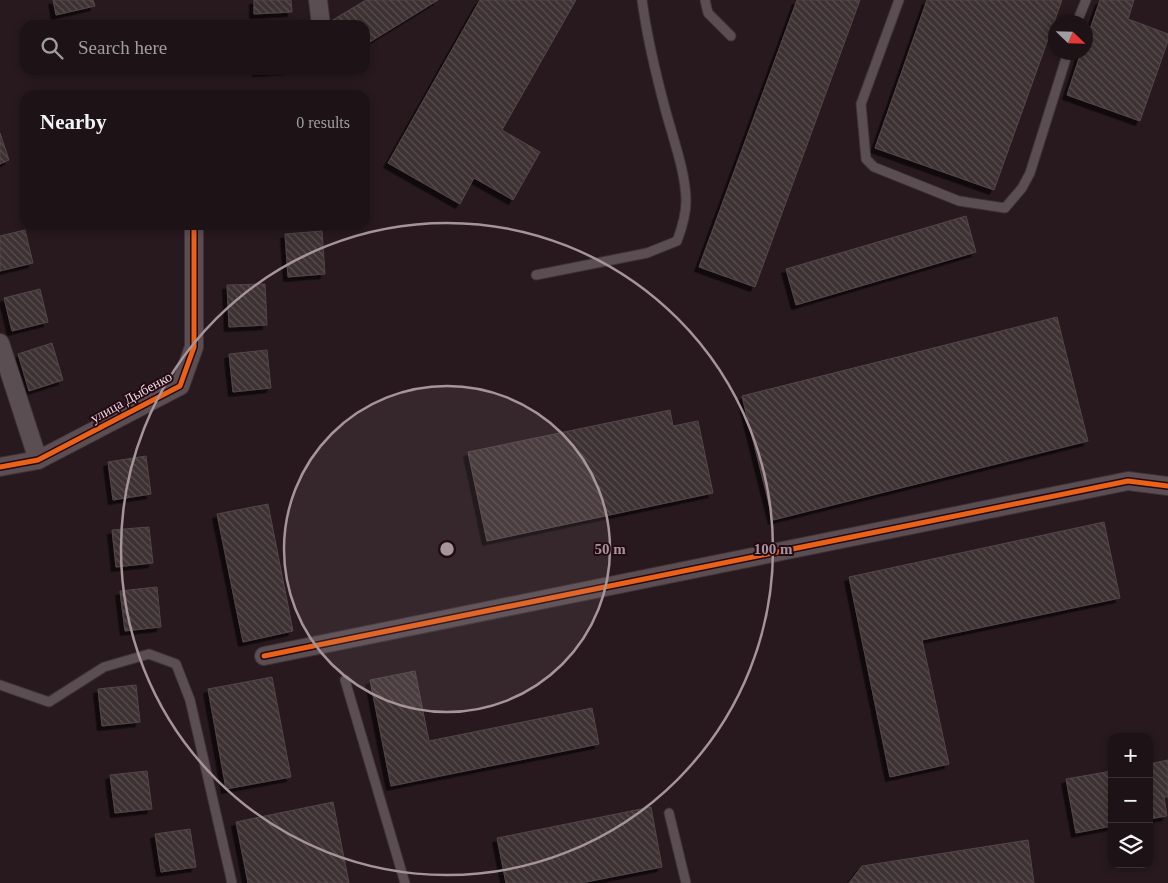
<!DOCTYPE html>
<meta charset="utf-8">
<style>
body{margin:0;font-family:"Times New Roman",serif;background:#251c1f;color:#f1f3f6}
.controls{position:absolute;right:15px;bottom:15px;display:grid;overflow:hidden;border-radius:10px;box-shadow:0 2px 8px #0003}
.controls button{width:45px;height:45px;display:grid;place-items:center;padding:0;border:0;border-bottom:1px solid #3b3235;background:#1d1316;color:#f1f3f6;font:25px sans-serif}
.compass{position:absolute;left:1048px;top:15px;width:45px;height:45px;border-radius:50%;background:#1d1316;box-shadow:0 2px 8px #0003;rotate:113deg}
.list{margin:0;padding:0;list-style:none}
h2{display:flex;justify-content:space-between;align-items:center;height:65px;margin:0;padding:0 20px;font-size:21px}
h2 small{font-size:16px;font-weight:400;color:#a09ea1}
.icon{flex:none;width:28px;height:28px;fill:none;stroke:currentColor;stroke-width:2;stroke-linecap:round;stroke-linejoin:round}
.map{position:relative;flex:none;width:1168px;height:883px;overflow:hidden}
.search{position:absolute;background:#1d1316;box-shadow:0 2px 8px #0003;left:20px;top:20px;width:350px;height:55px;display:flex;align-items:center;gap:12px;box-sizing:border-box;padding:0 18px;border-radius:15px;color:#a09ea1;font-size:19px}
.panel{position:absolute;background:#1d1316;box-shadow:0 2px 8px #0003;left:20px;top:90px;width:350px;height:140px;border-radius:15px}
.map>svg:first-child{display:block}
</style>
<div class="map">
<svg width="1168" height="883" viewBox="0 0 1168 883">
<defs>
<pattern id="building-back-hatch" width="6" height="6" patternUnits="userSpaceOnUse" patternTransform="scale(1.25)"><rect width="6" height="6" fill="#3e3133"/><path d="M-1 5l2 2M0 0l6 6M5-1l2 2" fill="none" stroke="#5a4e50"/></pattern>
<filter id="shadow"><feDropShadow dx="-4.5" dy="4.5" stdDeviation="0" flood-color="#0009"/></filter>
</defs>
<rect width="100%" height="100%" fill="#27191e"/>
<g fill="url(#building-back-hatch)" stroke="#534648" filter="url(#shadow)">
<polygon points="53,0 93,0 95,6 56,15"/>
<polygon points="254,0 291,0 292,12 254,14"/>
<polygon points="366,0 438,0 365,45 365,25 333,25 331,21"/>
<polygon points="480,0 576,0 502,130 540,152 513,200 474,178 460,204 388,163"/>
<polygon points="797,0 860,0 755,287 699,267"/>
<polygon points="927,0 1062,0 994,190 875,148"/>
<polygon points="1100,0 1134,0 1128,19 1168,34 1168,41 1140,121 1067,95 1081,52 1086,52 1086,41"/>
<polygon points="257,70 289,70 257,72"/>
<polygon points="0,133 9,160 0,164"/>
<polygon points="966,216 976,252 796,305 786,269"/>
<polygon points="25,230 33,263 0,271 0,236"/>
<polygon points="322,231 325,274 288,277 285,234"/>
<polygon points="265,284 267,325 229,327 227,285"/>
<polygon points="40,289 48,322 12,331 4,298"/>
<polygon points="1057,317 1088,441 773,520 742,396"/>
<polygon points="52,343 63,380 29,391 18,354"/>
<polygon points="267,350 271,388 233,392 229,354"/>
<polygon points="670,410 673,426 698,421 713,493 487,541 468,452"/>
<polygon points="146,456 151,494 113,500 108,462"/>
<polygon points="268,504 293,631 243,642 217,514"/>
<polygon points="1104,522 1120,598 922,640 949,764 890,777 849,577"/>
<polygon points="149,527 153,563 116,567 112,530"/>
<polygon points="157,587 161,627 125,631 120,591"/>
<polygon points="415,671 429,741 592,708 599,744 391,786 370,680"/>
<polygon points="272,677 291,777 226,789 208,689"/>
<polygon points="136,685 140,722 102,726 98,689"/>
<polygon points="1168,760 1168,797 1164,797 1167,816 1149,819 1149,764"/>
<polygon points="147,771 152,809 115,813 110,775"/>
<polygon points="1112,771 1112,826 1076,833 1066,779"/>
<polygon points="333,802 349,883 248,883 236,822"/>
<polygon points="651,807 662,867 581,883 506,883 497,838"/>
<polygon points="190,829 196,867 161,872 155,834"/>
<polygon points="1028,840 1034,883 849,883 862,866"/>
</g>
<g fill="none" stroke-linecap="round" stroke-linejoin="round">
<defs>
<g id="service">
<polyline points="705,0 708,13 731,36"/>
<polyline points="899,0 861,104 866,159 874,167 959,201 1005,208 1022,188 1030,173 1068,52"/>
<polyline points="1077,22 1086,0"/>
<path d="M536,275L647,253L677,241C682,228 686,216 686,201C686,174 673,138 666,112C656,75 647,38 642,0"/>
<polyline points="345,680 405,883"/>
<polyline points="0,685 49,702 104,667 149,654 176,664 190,700 232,883"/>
<polyline points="669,813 686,883"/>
</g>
<g id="minor">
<polyline points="318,0 321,25"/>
<polyline points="0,343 38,460"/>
<polyline points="0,467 38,460 180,386 194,347 194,226"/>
<polyline points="264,656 1128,481 1168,486"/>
</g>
</defs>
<use href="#service" stroke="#3f3337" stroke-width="11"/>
<use href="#minor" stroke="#3f3337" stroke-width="20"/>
<use href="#service" stroke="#5a4e52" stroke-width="9"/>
<use href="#minor" stroke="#5a4e52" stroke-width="18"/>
<defs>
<g id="cycleway">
<polyline points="0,467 38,460 180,386 194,347 194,226"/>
<polyline points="264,656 1128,481 1168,486"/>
</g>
</defs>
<use href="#cycleway" stroke="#230a14" stroke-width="8"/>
<use href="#cycleway" stroke="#ea6118" stroke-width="5"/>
</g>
<circle cx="447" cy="549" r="163" fill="#a6949a" fill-opacity=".12"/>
<g fill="none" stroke="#a6949a" stroke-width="2.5">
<circle cx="447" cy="549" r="163"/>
<circle cx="447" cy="549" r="326"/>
</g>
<g text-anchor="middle" stroke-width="4" stroke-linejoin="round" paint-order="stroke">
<g font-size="14" fill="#ebd7dd" stroke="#230a14">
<text transform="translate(131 397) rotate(-29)" y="5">улица Дыбенко</text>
</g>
</g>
<circle cx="447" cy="549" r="8" fill="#a6949a" stroke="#230a14" stroke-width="2.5"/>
<g font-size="15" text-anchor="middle" font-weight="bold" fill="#a6949a" stroke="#230a14" stroke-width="4" stroke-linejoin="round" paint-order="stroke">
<text x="610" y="554">50 m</text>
<text x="773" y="554">100 m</text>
</g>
</svg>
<div class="controls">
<button>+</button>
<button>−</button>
<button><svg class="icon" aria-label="layers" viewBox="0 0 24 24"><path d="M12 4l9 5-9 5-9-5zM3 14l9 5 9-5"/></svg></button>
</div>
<svg class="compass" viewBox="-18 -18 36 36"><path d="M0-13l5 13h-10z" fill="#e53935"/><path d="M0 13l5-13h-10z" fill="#a09ea1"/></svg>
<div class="search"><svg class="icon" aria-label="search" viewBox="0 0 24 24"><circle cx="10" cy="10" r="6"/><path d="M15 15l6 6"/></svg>Search here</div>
<section class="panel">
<h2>Nearby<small>0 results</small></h2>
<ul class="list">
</ul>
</section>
</div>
